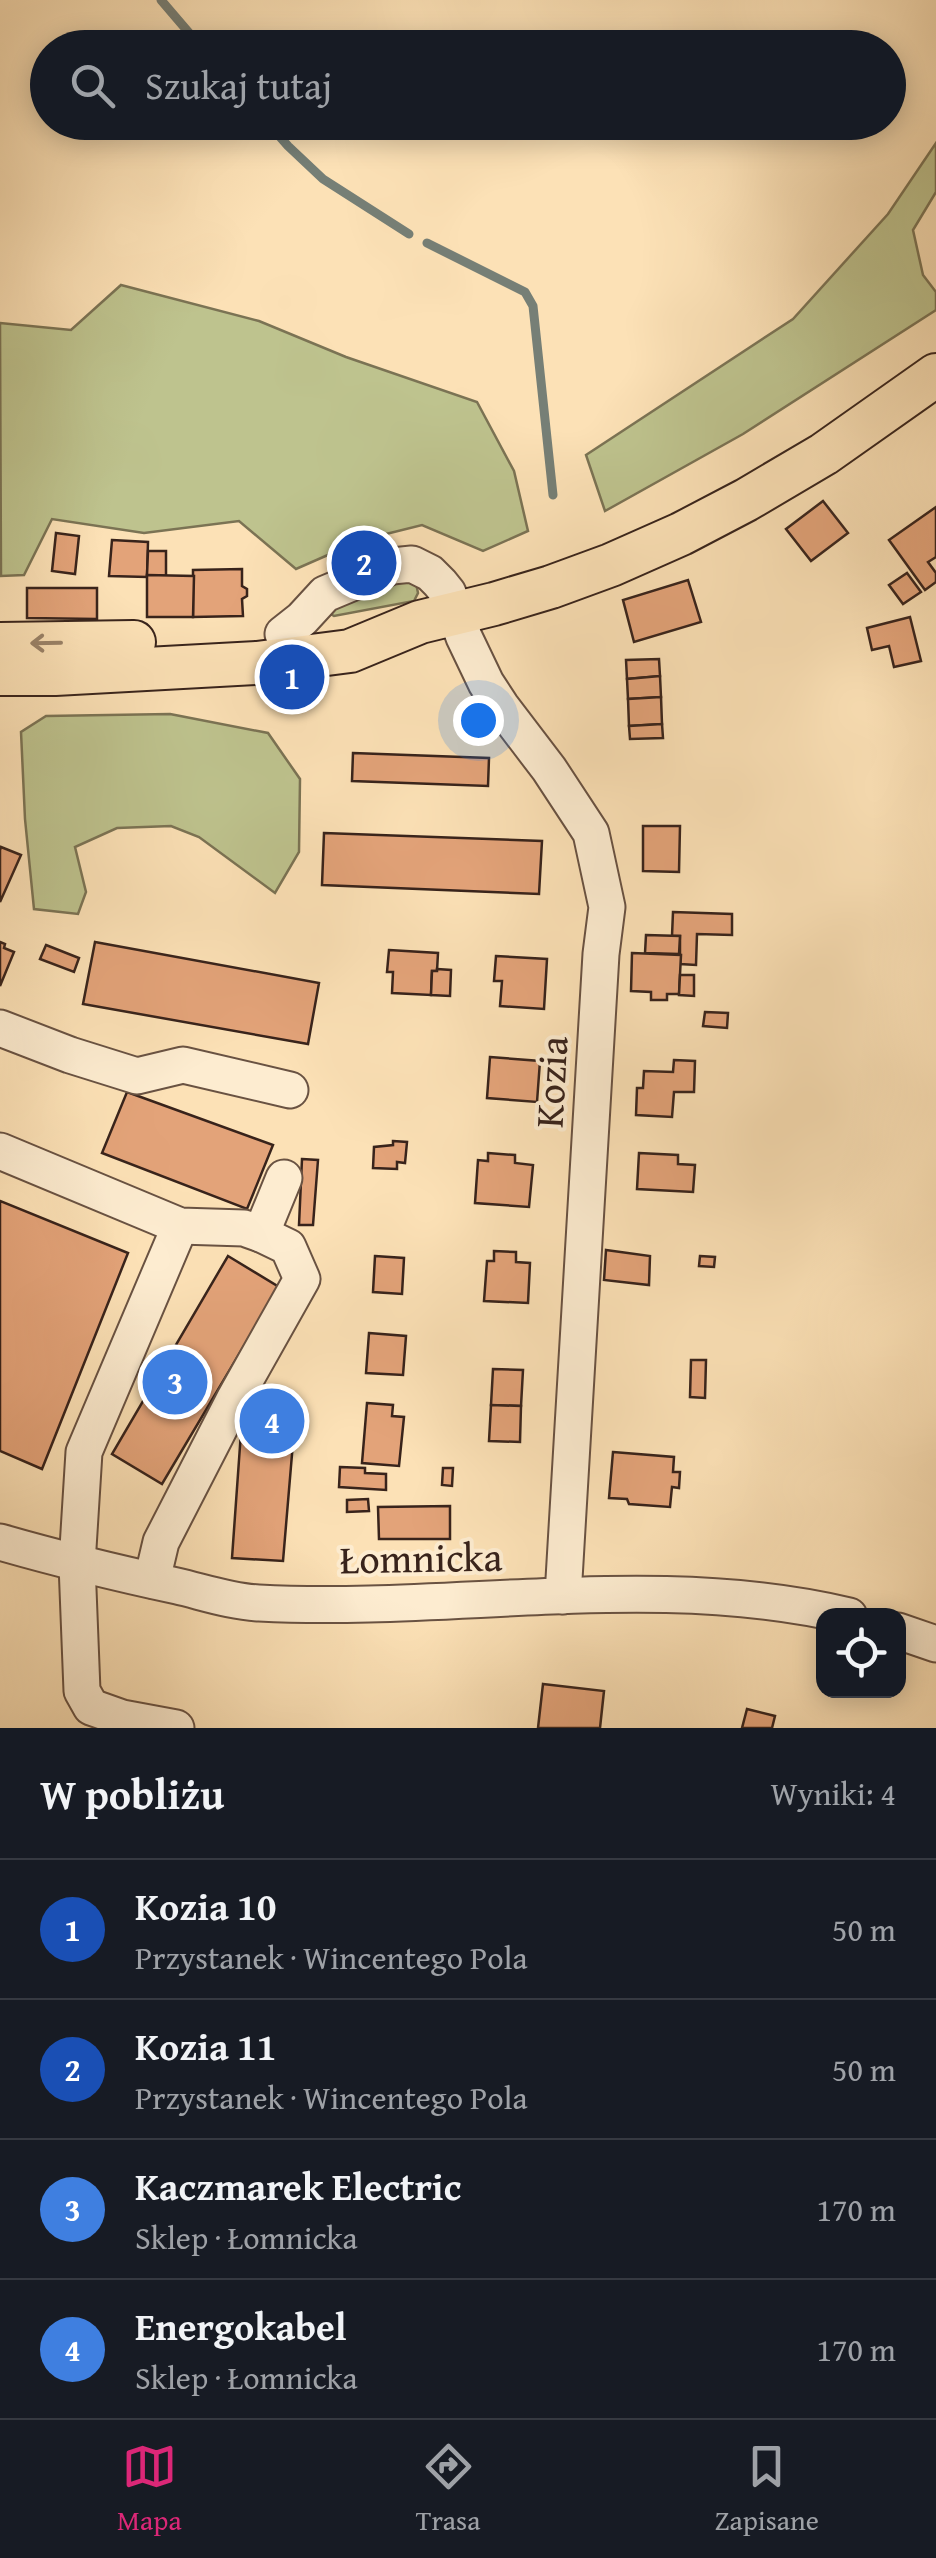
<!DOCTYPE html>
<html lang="pl">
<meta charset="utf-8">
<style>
body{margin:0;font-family:"Gentium Book Plus",serif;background:#20242c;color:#f1f3f6}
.controls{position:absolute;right:30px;bottom:30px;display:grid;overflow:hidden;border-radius:20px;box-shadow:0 5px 25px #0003}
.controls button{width:90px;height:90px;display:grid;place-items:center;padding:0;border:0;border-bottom:2px solid #363941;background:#171b24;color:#f1f3f6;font:50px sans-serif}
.you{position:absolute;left:478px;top:720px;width:35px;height:35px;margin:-25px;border:8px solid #fff;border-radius:50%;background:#1a73e8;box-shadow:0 0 0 15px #1a73e833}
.badge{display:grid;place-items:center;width:65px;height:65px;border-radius:50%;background:#db2777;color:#fff;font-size:32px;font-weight:700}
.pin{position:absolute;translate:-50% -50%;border:5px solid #fff;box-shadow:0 2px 10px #0006}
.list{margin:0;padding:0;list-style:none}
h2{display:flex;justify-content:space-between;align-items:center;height:130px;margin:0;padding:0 40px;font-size:42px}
h2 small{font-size:32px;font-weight:400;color:#9ea1a6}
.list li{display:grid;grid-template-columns:65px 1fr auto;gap:30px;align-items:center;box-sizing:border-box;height:140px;padding:0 40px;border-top:2px solid #363941}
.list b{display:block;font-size:38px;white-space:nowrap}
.list p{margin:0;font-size:32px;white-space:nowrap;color:#9ea1a6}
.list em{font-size:32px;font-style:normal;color:#9ea1a6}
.icon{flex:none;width:55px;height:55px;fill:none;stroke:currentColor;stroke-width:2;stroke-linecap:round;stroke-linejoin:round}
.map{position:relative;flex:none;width:936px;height:1728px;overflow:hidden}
.search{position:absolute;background:#171b24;box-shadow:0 5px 25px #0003;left:30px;right:30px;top:30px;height:110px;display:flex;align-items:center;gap:25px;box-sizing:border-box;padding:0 35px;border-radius:55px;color:#9ea1a6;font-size:38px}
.sheet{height:690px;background:#171b24}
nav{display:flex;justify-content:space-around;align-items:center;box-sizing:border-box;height:140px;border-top:2px solid #363941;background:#171b24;font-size:28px;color:#9ea1a6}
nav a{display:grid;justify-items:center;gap:5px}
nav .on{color:#db2777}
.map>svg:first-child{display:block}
</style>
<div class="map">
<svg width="936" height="1728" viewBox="0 0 936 1728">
<rect width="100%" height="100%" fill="#fce1b6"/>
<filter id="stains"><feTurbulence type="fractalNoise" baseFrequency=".002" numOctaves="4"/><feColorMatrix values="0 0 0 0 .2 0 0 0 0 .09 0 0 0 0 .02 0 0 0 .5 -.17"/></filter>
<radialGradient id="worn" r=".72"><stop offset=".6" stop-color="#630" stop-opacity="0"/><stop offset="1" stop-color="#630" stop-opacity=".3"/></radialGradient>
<g fill="#bec38e" stroke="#7b7354" stroke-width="2.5">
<polygon points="936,143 936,192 913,230 923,275 936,292 936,310 743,434 605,511 586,455 793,319 888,214"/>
<polygon points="121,285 259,321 346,357 477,402 514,471 528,531 483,551 422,525 362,540 296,569 239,521 144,533 52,519 24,575 1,576 0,323 71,330"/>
<polygon points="404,579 416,583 418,593 414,601 334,616 329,613 330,605"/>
<polygon points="170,714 268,733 300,779 299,852 275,893 199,837 171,826 117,828 75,847 86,892 78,914 34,909 25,819 21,732 46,716"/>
</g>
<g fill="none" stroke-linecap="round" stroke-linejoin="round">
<g stroke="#767f76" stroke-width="9">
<polyline points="161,0 202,48"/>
<polyline points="267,122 288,146 323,179 409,234"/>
<polyline points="427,243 525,292 533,306 553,495"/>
</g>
</g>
<g fill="#e3a379" stroke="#38231b" stroke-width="2.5">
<polygon points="823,501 848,533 811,561 786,529"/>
<polygon points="936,507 936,557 928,562 936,573 936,582 925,590 889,540"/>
<polygon points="56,533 79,536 75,574 52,571"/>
<polygon points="112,540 148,542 147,577 109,576"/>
<polygon points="148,551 166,551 166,576 147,575"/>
<polygon points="242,569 242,586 247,589 247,596 242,599 243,616 193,617 193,570"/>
<polygon points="907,573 921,592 903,604 889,585"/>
<polygon points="147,575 194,576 193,617 147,617"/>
<polygon points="688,580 701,622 634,642 623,600"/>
<polygon points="27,588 97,588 97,619 27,618"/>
<polygon points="910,617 921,661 894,667 889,646 872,650 867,628"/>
<polygon points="659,659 660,676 627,679 626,660"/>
<polygon points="660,676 661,697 628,699 627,679"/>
<polygon points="293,691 294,699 274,701 274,693"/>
<polygon points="661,697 662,724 629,726 628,699"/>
<polygon points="662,724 663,738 630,739 629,726"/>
<polygon points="353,753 489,758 488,786 352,781"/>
<polygon points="643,826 680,826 679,872 643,871"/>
<polygon points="324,833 542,841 539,894 322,885"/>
<polygon points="1,847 21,855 0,902 0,850"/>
<polygon points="673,912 732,914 732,935 697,934 696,965 680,964 680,936 672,936"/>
<polygon points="646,935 680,936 679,954 645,953"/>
<polygon points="0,942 5,944 4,948 14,952 0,986"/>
<polygon points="95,942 319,983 308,1044 83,1004"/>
<polygon points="46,945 79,958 74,972 40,959"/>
<polygon points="389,950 438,953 437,971 432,971 431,995 392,993 393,972 387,972"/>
<polygon points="632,953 681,955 679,994 667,994 667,1000 651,1000 651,992 631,991"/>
<polygon points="496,956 547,959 544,1009 500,1006 502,981 494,981"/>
<polygon points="437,969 451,970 450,996 431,995 432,971 437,971"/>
<polygon points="680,975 694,975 694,996 679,995"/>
<polygon points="705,1012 728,1013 727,1028 703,1026"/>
<polygon points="490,1057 540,1061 537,1102 487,1098"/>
<polygon points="674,1060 695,1061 694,1092 674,1092 672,1117 636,1115 637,1088 643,1088 644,1071 673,1072"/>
<polygon points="127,1092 273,1145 247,1209 102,1153"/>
<polygon points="393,1141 407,1142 405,1163 397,1162 397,1169 373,1168 374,1147 393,1145"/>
<polygon points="488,1153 515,1155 515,1163 533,1165 529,1207 475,1203 478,1160 488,1161"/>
<polygon points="639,1153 678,1155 678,1164 695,1165 693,1192 637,1189"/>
<polygon points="302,1159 318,1160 313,1225 299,1225"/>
<polygon points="0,1201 128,1253 42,1469 0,1451"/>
<polygon points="606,1250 650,1256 649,1285 604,1280"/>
<polygon points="494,1251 516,1252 516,1262 530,1263 528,1303 484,1301 487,1261 494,1261"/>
<polygon points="228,1256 279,1287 162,1484 112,1454"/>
<polygon points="375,1256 404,1258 402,1294 373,1292"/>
<polygon points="700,1256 715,1257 714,1267 699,1266"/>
<polygon points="369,1333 406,1336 403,1375 366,1373"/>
<polygon points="691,1360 706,1360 705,1398 690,1397"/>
<polygon points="493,1369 523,1370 521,1406 491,1405"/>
<polygon points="367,1403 393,1405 392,1416 404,1417 399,1466 362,1463"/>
<polygon points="243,1404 296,1407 283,1561 232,1558"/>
<polygon points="491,1405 521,1406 520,1442 489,1441"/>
<polygon points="613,1452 674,1457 673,1472 680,1472 679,1488 672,1487 670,1507 629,1504 627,1499 609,1498"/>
<polygon points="340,1467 365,1468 365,1473 386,1474 386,1490 339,1487"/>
<polygon points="443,1468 453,1468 452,1486 442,1485"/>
<polygon points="368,1499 369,1511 347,1512 347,1500"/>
<polygon points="450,1506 450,1539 379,1539 378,1507"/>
<polygon points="543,1684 604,1691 600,1728 538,1728"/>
<polygon points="747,1709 775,1716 772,1728 742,1728"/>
</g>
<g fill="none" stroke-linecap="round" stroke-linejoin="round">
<defs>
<g id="minor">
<polyline points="283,634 302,619 325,594 392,566 412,564 430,573 440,583 448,593 464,637 486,683 501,706 549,769 591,833 607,907 601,954 563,1596"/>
<polyline points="0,1028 70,1055 137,1076 183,1065 290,1090"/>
<polyline points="0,1151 180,1226 244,1228 261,1234 284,1178"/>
<path d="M0,1542C59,1559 117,1573 177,1586C203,1592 232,1602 259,1603C454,1613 658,1570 849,1616"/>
<polyline points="152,1580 161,1542 235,1398 302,1279 288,1247 261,1234"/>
<polyline points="898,1631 936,1644"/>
<polyline points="176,1728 122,1718 91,1707 82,1691 77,1564 84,1452 180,1226"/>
</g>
<g id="major">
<polyline points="0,644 134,642"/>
<polyline points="0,674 55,674 257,663 350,651 420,622 494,604 551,587 611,565 681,534 746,500 824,454 936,375"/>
</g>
</defs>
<use href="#minor" stroke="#695242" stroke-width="39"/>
<use href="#major" stroke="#38231b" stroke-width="46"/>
<use href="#minor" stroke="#fdecd0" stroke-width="35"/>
<use href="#major" stroke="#fce1b6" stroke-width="42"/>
</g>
<defs><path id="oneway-shaft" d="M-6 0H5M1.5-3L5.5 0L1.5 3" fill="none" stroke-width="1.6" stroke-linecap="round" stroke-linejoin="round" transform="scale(2.5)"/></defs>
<use stroke="#9a8268" href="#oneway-shaft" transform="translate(46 643) rotate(179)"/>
<g text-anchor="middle" stroke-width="8" stroke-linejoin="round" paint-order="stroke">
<g font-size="40" fill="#38231b" stroke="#fdecd0">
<text transform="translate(551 1082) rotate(-87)" y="14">Kozia</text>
<text transform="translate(421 1558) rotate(-1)" y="14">Łomnicka</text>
</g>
</g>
<rect width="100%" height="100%" filter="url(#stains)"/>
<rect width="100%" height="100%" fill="url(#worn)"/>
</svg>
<div class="controls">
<button><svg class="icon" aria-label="locate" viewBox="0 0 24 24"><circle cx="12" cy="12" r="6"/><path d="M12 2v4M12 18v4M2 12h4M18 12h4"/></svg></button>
</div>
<div class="you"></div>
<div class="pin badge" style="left:292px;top:677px;background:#1a4fb4">1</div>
<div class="pin badge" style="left:364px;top:563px;background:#1a4fb4">2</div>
<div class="pin badge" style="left:175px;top:1382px;background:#3f7fe0">3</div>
<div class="pin badge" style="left:272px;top:1421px;background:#3f7fe0">4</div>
<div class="search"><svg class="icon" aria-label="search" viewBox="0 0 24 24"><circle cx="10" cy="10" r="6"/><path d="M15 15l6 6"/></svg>Szukaj tutaj</div>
</div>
<section class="sheet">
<h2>W pobliżu<small>Wyniki: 4</small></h2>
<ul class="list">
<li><span class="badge" style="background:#1a4fb4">1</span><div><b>Kozia 10</b><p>Przystanek · Wincentego Pola</p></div><em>50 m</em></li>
<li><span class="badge" style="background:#1a4fb4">2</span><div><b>Kozia 11</b><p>Przystanek · Wincentego Pola</p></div><em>50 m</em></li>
<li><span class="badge" style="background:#3f7fe0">3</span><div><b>Kaczmarek Electric</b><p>Sklep · Łomnicka</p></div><em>170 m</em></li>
<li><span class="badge" style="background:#3f7fe0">4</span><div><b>Energokabel</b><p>Sklep · Łomnicka</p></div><em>170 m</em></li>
</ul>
</section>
<nav>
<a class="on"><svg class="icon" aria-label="map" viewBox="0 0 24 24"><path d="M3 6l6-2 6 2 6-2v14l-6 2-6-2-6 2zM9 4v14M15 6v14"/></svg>Mapa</a>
<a><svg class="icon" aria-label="directions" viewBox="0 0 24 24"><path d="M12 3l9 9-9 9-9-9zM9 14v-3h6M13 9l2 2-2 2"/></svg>Trasa</a>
<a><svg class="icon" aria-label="saved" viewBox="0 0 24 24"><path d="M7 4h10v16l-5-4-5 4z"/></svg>Zapisane</a>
</nav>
